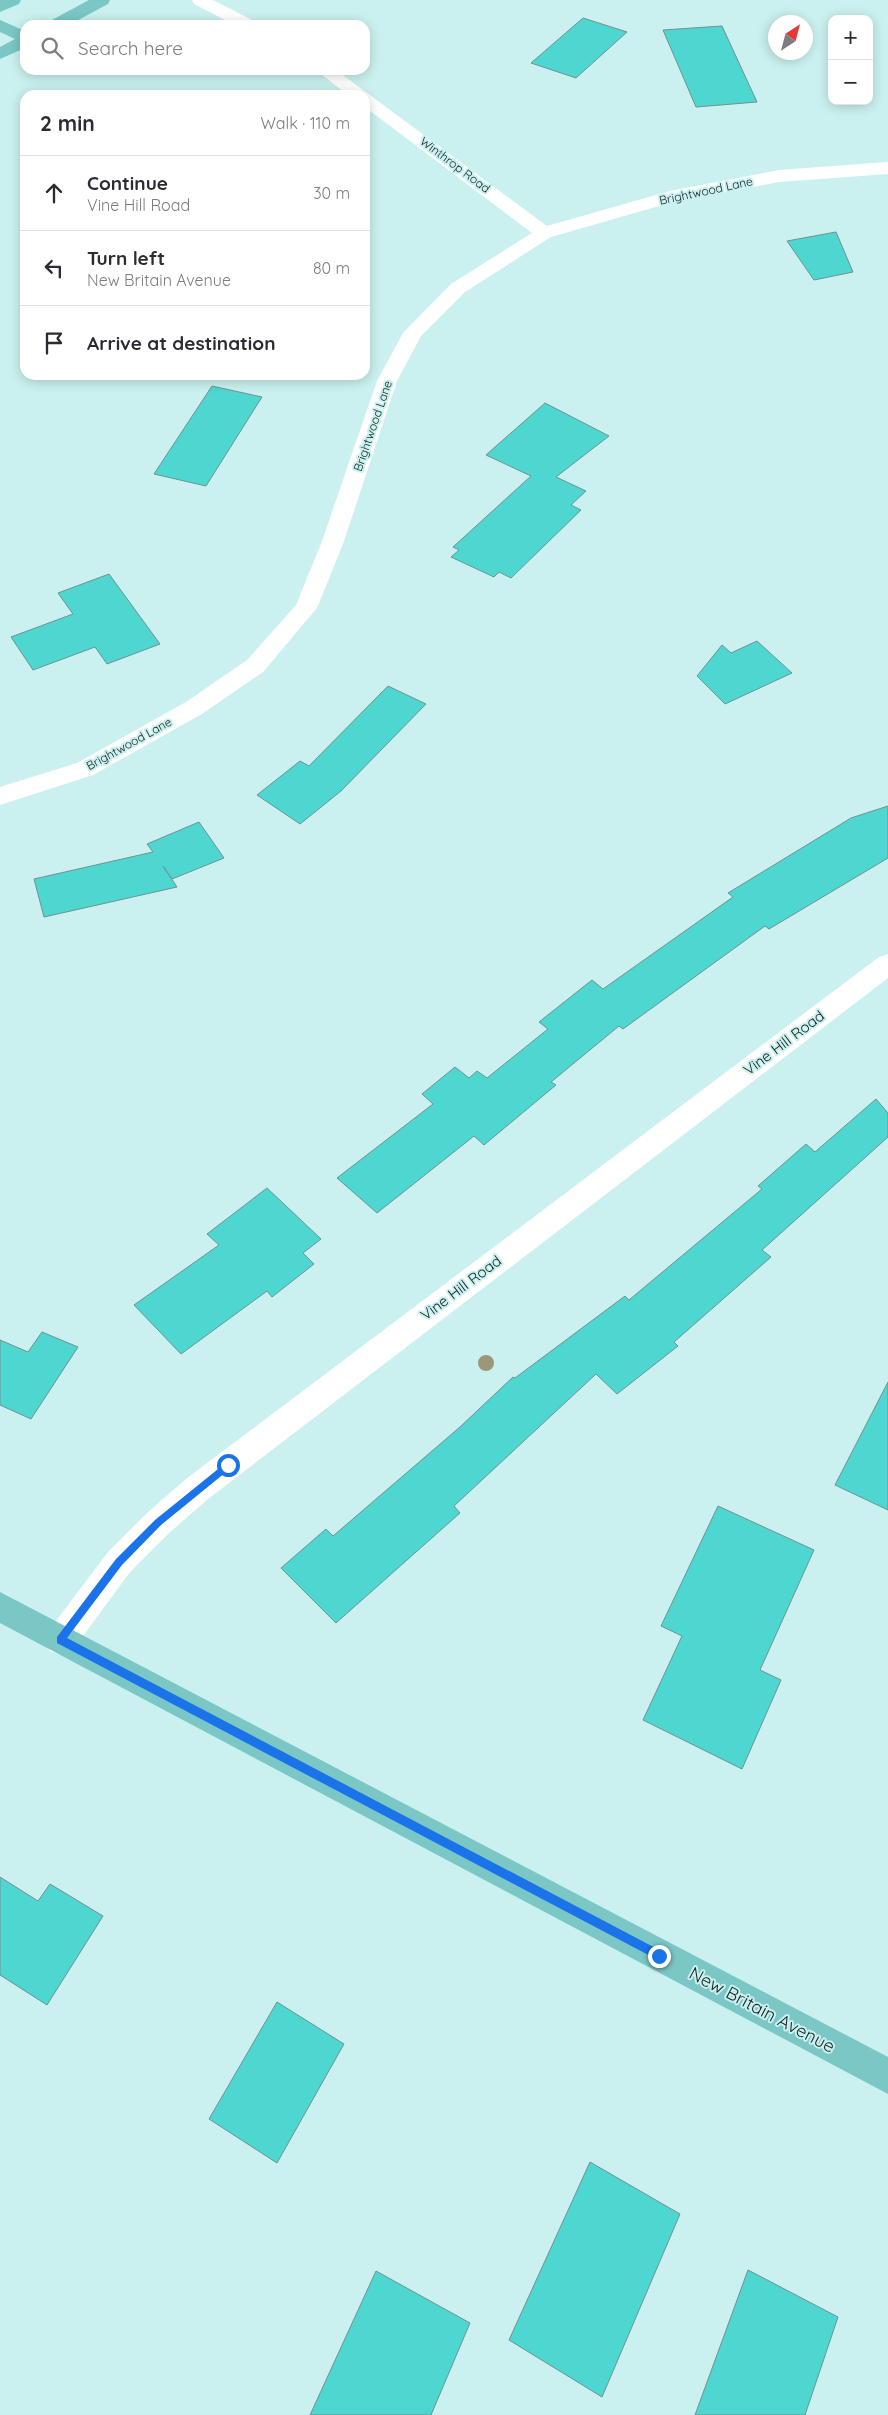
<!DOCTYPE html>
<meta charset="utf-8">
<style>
body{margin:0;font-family:Quicksand,sans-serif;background:#f2f2f3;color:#2b2b33}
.controls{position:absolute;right:15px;top:15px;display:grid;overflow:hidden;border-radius:10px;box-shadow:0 2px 12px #0003}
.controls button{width:45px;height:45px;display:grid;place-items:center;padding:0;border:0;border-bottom:1px solid #e1e1e2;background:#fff;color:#2b2b33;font:25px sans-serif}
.compass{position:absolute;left:768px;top:15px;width:45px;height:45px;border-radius:50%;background:#fff;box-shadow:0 2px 12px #0003;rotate:36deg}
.stop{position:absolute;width:15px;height:15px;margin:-11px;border:4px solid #1a73e8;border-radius:50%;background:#fff}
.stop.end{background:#1a73e8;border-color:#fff;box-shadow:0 1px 5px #0008}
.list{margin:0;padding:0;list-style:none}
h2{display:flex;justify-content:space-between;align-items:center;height:65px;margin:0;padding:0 20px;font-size:21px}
h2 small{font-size:16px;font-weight:400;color:#7c7c81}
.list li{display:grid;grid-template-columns:32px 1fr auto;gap:15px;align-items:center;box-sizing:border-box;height:75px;padding:0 20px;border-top:1px solid #e1e1e2}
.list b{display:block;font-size:19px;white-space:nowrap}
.list p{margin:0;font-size:16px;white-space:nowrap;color:#7c7c81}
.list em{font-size:16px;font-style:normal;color:#7c7c81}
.icon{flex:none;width:28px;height:28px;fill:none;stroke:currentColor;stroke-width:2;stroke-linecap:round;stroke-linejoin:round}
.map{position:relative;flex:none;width:888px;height:2415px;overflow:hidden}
.search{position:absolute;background:#fff;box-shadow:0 2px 12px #0003;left:20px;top:20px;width:350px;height:55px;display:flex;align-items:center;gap:12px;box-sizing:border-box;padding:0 18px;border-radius:15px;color:#7c7c81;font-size:19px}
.panel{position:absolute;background:#fff;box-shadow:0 2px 12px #0003;left:20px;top:90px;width:350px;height:290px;border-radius:15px}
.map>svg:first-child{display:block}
</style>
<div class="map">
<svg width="888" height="2415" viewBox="0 0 888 2415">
<rect width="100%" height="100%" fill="#caf1ef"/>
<g fill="#4ed6d1" stroke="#6e9391">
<polygon points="583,18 627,32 576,78 531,63"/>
<polygon points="722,26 757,102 696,107 663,30"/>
<polygon points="836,232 853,272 814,280 787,241"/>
<polygon points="212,386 262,397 206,486 154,474"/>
<polygon points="545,403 609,436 556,477 586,491 571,505 581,510 511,578 499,572 494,577 451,557 459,550 453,547 531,476 486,455"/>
<polygon points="109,574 160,644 107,664 95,647 33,670 11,637 73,614 58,593"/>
<polygon points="757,641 792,673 725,704 697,676 722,645 731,653"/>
<polygon points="388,686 426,704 341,791 300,824 257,795 300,761 309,766"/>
<polygon points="888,806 888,858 769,929 765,926 623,1029 619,1026 551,1082 556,1085 484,1145 474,1136 377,1213 337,1178 433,1104 422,1094 455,1067 469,1078 477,1071 487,1078 548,1029 539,1022 592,980 603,989 733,897 728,893 851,818"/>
<polygon points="199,822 224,858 172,879 163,866 177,887 44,917 34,879 153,852 147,844"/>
<polygon points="876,1099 888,1113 888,1137 762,1250 771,1257 674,1342 678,1346 617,1394 596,1374 454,1506 460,1513 336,1623 281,1568 326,1529 333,1536 460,1427 513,1377 515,1378 625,1296 629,1300 762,1189 758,1186 806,1144 815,1152"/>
<polygon points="267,1188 321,1239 303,1253 314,1264 272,1297 267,1291 181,1354 134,1305 219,1245 207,1234"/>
<polygon points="42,1332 78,1347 31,1419 0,1405 0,1340 28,1352"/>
<polygon points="888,1382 888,1510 835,1485"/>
<polygon points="718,1506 814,1550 760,1670 781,1680 742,1769 643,1720 682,1636 661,1626"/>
<polygon points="0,1877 38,1901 50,1884 103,1916 47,2005 0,1975"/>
<polygon points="277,2002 344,2044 277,2163 209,2119"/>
<polygon points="590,2162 680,2214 602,2397 509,2340"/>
<polygon points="748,2270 838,2317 805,2415 695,2415"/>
<polygon points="376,2271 470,2323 431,2415 310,2415"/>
</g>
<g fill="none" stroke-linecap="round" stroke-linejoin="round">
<g fill="#fff" fill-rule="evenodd">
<polygon points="192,0 213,0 254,21 257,25 235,25 194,4"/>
<polygon points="316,70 336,70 547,226 670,191 779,170 888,162 888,174 779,182 673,202 551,237 465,292 421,336 397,381 343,544 317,608 263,672 202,714 93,775 0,805 0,787 77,763 186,702 247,660 296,605 321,544 377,381 403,333 451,284 532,233 365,107 365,95 348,95"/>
<polygon points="888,954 888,978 208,1499 169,1533 130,1572 72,1651 61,1655 50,1651 45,1640 50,1629 108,1552 147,1513 186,1479 879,957"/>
</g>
<g fill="#7ac7c5" fill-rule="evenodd">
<polygon points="0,0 21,0 19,4 0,12"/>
<polygon points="89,0 110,0 108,4 69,25 47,25 50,21"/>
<polygon points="0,20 25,31 25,48 0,59 0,47 15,39 0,32"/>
<polygon points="0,1592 888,2057 888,2094 0,1623"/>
</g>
</g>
<circle fill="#9c9778" cx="486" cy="1363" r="8"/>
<polygon fill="#1a73e8" points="228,1461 231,1462 231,1468 161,1525 122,1565 67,1638 663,1952 663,1959 656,1959 57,1643 57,1637 116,1559 155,1520"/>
<g text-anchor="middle" stroke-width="4" stroke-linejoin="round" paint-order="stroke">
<g font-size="12" fill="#152423" stroke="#caf1ef">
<text transform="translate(455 165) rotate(37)" y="4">Winthrop Road</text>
<text transform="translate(706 191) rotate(-12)" y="4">Brightwood Lane</text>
<text transform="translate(373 426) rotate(-71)" y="4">Brightwood Lane</text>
<text transform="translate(129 744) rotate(-29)" y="4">Brightwood Lane</text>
</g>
<g font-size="15" fill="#152423" stroke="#caf1ef">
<text transform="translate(784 1043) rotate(-37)" y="5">Vine Hill Road</text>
<text transform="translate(461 1288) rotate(-37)" y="5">Vine Hill Road</text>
</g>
<g font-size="18" fill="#152423" stroke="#caf1ef">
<text transform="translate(762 2010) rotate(28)" y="6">New Britain Avenue</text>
</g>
</g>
</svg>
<div class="controls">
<button>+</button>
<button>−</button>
</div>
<svg class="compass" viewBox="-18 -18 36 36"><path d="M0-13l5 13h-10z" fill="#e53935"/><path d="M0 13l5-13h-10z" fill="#7c7c81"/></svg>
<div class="stop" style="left:228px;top:1465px"></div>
<div class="stop end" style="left:659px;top:1956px"></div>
<div class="search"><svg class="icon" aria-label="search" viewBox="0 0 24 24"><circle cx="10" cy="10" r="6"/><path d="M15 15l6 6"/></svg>Search here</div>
<section class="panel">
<h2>2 min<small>Walk · 110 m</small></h2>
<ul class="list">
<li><svg class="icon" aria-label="ahead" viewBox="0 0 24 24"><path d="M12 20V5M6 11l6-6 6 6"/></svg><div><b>Continue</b><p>Vine Hill Road</p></div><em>30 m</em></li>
<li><svg class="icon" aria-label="left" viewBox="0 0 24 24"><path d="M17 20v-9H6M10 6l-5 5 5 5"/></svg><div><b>Turn left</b><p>New Britain Avenue</p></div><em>80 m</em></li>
<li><svg class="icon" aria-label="arrive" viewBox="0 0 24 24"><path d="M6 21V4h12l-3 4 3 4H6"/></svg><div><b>Arrive at destination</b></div></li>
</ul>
</section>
</div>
